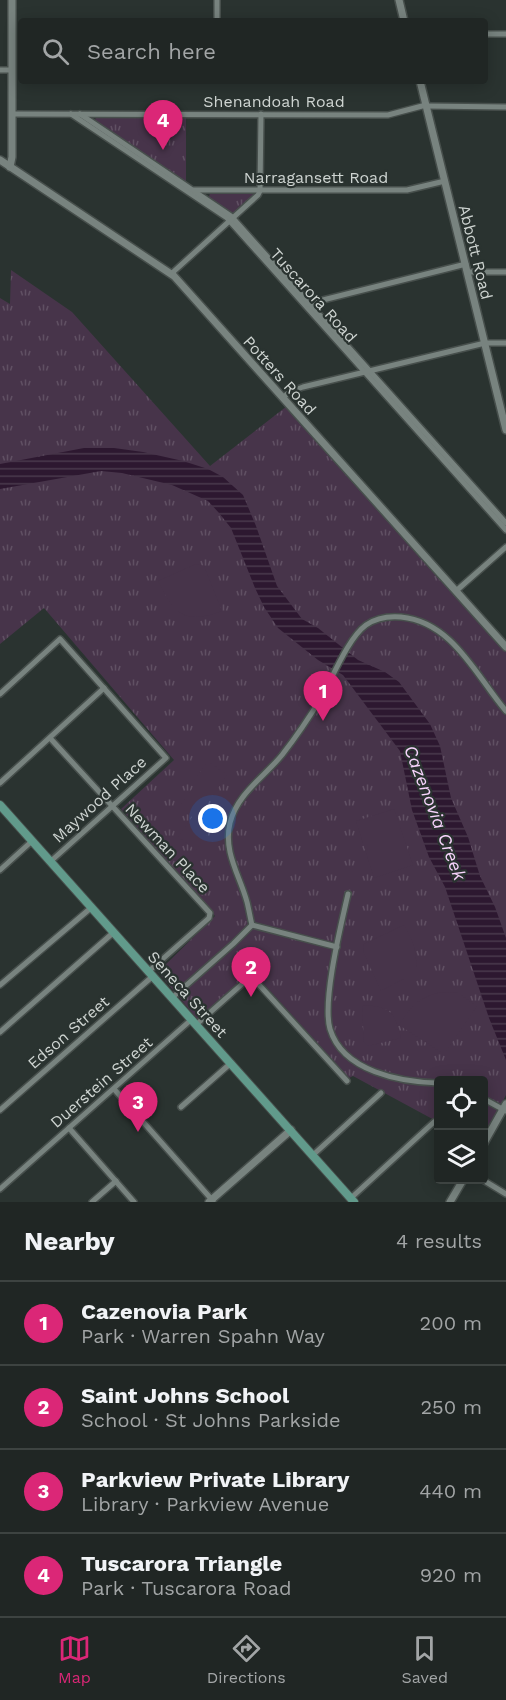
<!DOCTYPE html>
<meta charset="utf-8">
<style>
body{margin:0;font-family:"Work Sans",sans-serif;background:#282e2c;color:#f1f3f6}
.controls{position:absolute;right:18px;bottom:18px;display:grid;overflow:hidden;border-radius:6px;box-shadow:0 3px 15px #0003}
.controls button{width:54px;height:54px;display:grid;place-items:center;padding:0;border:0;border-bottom:2px solid #3d4341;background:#202624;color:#f1f3f6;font:30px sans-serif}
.you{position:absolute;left:213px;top:819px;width:21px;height:21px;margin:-15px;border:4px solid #fff;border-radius:50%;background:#1a73e8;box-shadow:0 0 0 9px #1a73e833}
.badge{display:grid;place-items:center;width:39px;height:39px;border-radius:50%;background:#db2777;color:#fff;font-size:20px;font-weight:700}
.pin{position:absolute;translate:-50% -50px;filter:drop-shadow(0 2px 3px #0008)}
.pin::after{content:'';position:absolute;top:32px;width:21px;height:18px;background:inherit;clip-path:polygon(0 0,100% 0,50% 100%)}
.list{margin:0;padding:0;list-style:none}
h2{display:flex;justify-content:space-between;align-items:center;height:78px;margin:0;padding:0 24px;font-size:26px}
h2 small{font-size:20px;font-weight:400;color:#a2a5a6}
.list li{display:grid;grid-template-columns:39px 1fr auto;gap:18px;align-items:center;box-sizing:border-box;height:84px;padding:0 24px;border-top:2px solid #3d4341}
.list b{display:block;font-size:22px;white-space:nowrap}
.list p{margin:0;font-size:20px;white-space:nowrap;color:#a2a5a6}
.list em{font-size:20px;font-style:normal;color:#a2a5a6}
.icon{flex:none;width:33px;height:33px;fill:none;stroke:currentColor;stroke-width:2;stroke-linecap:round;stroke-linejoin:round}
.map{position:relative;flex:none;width:506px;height:1202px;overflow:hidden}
.search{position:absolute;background:#202624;box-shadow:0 3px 15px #0003;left:18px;right:18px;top:18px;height:66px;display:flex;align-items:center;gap:15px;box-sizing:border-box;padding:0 21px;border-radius:6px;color:#a2a5a6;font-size:22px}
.sheet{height:414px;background:#202624}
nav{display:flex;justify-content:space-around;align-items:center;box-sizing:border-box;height:84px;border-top:2px solid #3d4341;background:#202624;font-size:16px;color:#a2a5a6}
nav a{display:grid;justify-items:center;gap:3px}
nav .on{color:#db2777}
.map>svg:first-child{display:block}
</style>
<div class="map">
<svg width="506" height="1202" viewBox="0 0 506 1202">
<defs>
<pattern id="grass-tufts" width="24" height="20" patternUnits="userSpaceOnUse" patternTransform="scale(1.5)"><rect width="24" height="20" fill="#47344a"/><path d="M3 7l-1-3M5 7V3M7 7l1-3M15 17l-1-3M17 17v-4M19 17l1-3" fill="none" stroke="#605063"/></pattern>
<pattern id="water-rules" width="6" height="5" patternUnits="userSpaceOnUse" patternTransform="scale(1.5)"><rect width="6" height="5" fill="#2d1830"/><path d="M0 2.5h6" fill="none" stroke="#4a394d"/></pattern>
</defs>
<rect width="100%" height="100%" fill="#2a3330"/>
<g fill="url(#grass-tufts)">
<polygon points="96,117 186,118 186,182 95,121"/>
<polygon points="210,193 252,193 254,196 233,214 209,197"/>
<polygon points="11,270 72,312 210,466 287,406 506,649 506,1095 484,1137 484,1080 438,1080 438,1122 353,1076 349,1078 253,972 198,1020 158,972 215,916 121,809 174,760 44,608 0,644 0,298 10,304"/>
</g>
<g fill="#47344a">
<path d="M196,564L204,566L222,611C184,625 174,614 158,581Z"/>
<polygon points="208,761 227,775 196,820 210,830 196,850 178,837 192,817 179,807 195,785 192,783"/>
<polygon points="394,809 413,865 374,878 356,821"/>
<path d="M404,925C413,940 417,951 416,968L405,978L381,991L363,951L364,944Z"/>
<path d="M441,992L458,993L477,1006L446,1051L442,1053L399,1025C412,1005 418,998 441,992Z"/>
<path d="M362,1005C390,1007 394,1010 401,1038L368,1046L364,1042Z"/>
</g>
<polygon fill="url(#water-rules)" points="84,448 114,448 143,452 183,461 208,469 223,477 243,495 256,526 277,586 302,619 318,628 358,660 385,672 399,682 430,724 440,746 451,798 468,837 480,876 495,907 506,938 506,1060 489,1018 445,887 429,857 412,810 400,751 343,675 318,660 278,628 264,607 255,588 231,528 219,513 208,501 172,485 122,473 101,471 0,489 0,464"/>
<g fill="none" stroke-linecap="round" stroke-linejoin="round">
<defs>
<g id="minor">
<polyline points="217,0 217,21"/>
<polyline points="485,34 506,34"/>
<polyline points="0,70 12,70"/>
<polyline points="426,106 506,107"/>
<polyline points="12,114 388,115 426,105"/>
<polyline points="71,114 227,218 506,530"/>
<polyline points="80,114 231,216 506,523"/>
<polyline points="194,190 407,190 445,181"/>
<polyline points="468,272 506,272"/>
<polyline points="171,274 258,195 260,191 261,114"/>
<polyline points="307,304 466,264"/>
<polyline points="283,398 289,392 303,387 485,343 506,343"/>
<polyline points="456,591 506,547"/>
<polyline points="0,694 60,639 166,758 51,861"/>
<polyline points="50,738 210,913 209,918 149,971"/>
<polyline points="0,783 104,688"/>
<polyline points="0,870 32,841"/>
<path d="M348,894C341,925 322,1001 330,1029C343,1072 401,1082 438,1083"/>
<path d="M252,925C250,917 249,910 247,902C240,876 223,852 230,823C237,794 264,777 282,755C296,737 309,718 321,698C332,679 348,638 366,625C376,618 389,616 401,617C453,622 476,676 506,711"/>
<polyline points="252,925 337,947"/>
<polyline points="0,985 92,907"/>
<polyline points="173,997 233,944 252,925"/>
<polyline points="197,1024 250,977 252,977 347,1081"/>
<polyline points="0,1032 114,932"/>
<polyline points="114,1089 213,1201"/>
<polyline points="484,1099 506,1111"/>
<polyline points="181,1107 231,1063"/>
<polyline points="0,1110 153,976"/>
<polyline points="69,1128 134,1202"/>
<polyline points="313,1155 381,1093"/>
<polyline points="483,1180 506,1194"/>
<polyline points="0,1189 192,1019"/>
<polyline points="351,1198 434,1122"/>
<polyline points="92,1202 116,1181"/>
</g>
<g id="tertiary">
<polyline points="399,0 404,21"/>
<polyline points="420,81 506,430"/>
<polyline points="0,160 174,276 506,647"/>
<polyline points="10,167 12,157 12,0"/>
<polyline points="484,1143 506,1104"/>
<polyline points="209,1202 291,1130"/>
<polyline points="450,1202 463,1180"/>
</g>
<polyline id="secondary" points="0,805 354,1202"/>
</defs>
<use href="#minor" stroke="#474f4c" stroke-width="8"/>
<use href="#tertiary" stroke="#474f4c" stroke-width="10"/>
<use href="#secondary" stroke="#474f4c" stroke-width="10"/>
<use href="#minor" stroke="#78837f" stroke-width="5"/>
<use href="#tertiary" stroke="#78837f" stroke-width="7"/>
<use href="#secondary" stroke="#619a8b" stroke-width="8"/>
</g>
<g text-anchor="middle" stroke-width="4.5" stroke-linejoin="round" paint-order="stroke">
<g font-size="16" fill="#ced4d1" stroke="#2a3330">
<text x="274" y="107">Shenandoah Road</text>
<text x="316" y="183">Narragansett Road</text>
<text transform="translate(476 252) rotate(76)" y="6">Abbott Road</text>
<text transform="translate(314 295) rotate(48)" y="6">Tuscarora Road</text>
<text transform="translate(280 375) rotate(48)" y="6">Potters Road</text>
<text transform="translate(99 799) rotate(-42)" y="6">Maywood Place</text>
<text transform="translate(168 848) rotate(47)" y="6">Newman Place</text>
<text transform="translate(188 994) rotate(48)" y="6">Seneca Street</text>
<text transform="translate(68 1032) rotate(-41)" y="6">Edson Street</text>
<text transform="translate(101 1082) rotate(-41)" y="6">Duerstein Street</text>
</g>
<g font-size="18" font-style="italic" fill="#f8d4fd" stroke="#2a3330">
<text transform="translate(435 813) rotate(69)" y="6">Cazenovia Creek</text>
</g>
</g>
</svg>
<div class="controls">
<button><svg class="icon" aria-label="locate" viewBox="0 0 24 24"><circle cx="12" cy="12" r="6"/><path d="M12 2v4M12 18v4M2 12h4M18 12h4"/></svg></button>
<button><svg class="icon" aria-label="layers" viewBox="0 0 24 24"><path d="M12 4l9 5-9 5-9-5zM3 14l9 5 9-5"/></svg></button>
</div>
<div class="you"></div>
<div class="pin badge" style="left:323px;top:721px">1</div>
<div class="pin badge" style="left:251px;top:997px">2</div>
<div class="pin badge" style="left:138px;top:1132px">3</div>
<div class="pin badge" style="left:163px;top:150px">4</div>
<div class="search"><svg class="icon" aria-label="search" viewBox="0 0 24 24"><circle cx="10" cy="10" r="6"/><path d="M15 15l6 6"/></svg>Search here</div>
</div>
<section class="sheet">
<h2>Nearby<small>4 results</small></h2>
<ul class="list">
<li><span class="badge">1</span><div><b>Cazenovia Park</b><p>Park · Warren Spahn Way</p></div><em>200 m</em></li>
<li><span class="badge">2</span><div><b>Saint Johns School</b><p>School · St Johns Parkside</p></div><em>250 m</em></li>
<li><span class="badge">3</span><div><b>Parkview Private Library</b><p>Library · Parkview Avenue</p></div><em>440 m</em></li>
<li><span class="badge">4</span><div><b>Tuscarora Triangle</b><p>Park · Tuscarora Road</p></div><em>920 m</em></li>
</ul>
</section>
<nav>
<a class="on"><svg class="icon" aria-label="map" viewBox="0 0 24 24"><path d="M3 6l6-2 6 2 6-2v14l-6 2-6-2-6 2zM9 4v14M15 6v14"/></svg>Map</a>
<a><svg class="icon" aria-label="directions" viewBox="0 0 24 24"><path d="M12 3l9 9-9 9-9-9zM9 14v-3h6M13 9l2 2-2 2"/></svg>Directions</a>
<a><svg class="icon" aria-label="saved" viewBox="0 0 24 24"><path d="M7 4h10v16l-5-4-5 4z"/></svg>Saved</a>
</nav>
